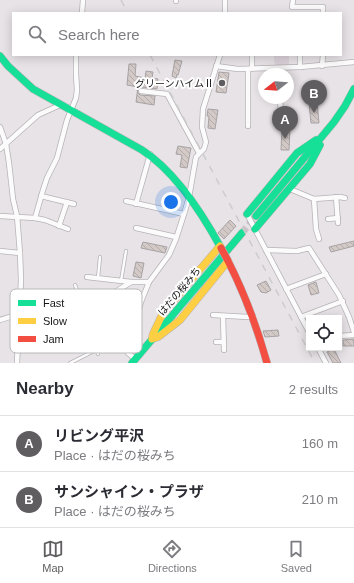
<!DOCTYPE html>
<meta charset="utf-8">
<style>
body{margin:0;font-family:Helvetica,"Noto Sans JP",sans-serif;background:#f2f2f3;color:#2b2b33}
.controls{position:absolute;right:12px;bottom:12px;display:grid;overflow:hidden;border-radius:0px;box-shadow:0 2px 10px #0003}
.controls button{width:36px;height:36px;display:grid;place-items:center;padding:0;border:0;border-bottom:1px solid #e1e1e2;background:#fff;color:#2b2b33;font:20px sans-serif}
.compass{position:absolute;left:258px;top:68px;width:36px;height:36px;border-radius:50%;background:#fff;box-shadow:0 2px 10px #0003;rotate:253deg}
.you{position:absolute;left:171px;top:202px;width:14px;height:14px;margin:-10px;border:3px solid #fff;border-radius:50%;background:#1a73e8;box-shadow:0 0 0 6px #1a73e833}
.badge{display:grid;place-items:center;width:26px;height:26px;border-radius:50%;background:#605d60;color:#fff;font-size:13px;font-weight:700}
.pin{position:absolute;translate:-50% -33px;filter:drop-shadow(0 1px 2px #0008)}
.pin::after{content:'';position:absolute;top:21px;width:14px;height:12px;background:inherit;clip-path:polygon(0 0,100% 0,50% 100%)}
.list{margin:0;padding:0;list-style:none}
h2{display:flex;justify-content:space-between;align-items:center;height:52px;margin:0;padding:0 16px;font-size:17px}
h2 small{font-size:13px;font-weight:400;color:#7c7c81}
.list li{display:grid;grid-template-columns:26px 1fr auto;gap:12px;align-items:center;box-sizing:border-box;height:56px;padding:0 16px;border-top:1px solid #e1e1e2}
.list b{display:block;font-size:15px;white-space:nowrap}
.list p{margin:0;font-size:13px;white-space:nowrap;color:#7c7c81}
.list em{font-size:13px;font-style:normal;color:#7c7c81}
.icon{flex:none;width:22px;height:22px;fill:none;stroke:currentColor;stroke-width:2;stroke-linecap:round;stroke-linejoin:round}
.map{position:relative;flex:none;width:354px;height:363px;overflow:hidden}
.search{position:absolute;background:#fff;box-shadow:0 2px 10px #0003;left:12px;right:12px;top:12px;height:44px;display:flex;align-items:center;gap:10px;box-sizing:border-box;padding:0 14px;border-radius:0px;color:#7c7c81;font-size:15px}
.sheet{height:164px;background:#fff}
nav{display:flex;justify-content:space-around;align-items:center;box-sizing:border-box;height:56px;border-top:1px solid #e1e1e2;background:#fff;font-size:11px;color:#7c7c81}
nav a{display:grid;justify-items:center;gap:2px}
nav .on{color:#605d60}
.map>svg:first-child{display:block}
</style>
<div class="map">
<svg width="354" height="363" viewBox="0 0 354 363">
<defs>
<pattern id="building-back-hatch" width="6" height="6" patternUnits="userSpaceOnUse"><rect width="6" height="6" fill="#d3cac7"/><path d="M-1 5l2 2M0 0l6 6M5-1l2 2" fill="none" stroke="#b4adaa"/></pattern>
</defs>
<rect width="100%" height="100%" fill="#e8e3e7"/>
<polygon fill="#ddd4dc" points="274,55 289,55 289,65 277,66 274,62"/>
<g fill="url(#building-back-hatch)" stroke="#a7a3a4">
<polygon points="175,60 182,61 178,75 177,75 176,78 172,76"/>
<polygon points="129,64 136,64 135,76 145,78 146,71 153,72 152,78 158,79 157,89 141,87 138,88 137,90 138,93 140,95 155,96 154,105 136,102 138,87 127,85"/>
<polygon points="219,72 229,73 226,93 216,92"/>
<polygon points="317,102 319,123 311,123 309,103"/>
<polygon points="208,109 218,110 215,129 208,128 209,116 207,116"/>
<polygon points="282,128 290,129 289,150 281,150"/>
<polygon points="178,146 191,148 187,168 180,167 182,155 176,154"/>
<polygon points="230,220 236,226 224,239 218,233"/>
<polygon points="354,241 354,246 331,252 329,247"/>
<polygon points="143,242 167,247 165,253 141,248"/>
<polygon points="136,262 144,263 141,278 133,276"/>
<polygon points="266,281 271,290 266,293 261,292 257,285"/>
<polygon points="316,282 319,293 311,295 308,285"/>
<polygon points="278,330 279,336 265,337 263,331"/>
<polygon points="354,339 354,346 343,346 343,340"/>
<polygon points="334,349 341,363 333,363 327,352"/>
</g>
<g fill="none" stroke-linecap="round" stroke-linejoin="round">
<polyline stroke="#c9c4c8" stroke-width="7" stroke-dasharray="7 3.5" stroke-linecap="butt" points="242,233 256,216"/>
<defs>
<g id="lane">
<polyline points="98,278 100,257"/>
<polyline points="121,281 126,251"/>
<polyline points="75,285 85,311"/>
<polyline points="109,297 117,314"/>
<polyline points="90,307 98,325"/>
<polyline points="66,328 73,339"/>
<polyline points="91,338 98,354"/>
<polyline points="66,343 79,336"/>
<polyline points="70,363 96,350"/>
</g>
<g id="street">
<polyline points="225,0 225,13"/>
<polyline points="293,0 292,7 323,7 323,13"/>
<polyline points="176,1 176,0"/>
<polyline points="82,13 83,0"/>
<polyline points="252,55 252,68"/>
<polyline points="300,55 300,67"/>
<polyline points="216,66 238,69 300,67 354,62"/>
<polyline points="322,66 323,55"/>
<polyline points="248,69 248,126"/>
<polyline points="141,91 167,94 199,153"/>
<polyline points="280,98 281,113"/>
<polyline points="276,113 286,113"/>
<polyline points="0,127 6,144 9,163 13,199 17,216 20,253 21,280 17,363"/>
<polyline points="0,149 38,115 60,105"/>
<polyline points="290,189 314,199 340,197 345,198"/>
<polyline points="41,196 74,204"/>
<polyline points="336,197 338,223"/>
<polyline points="314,199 316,229 319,239"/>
<polyline points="126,201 184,214"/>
<polyline points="136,204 150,154"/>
<polyline points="247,214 309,332"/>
<polyline points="0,216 35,218 45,220 68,229"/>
<polyline points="35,218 43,190 47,178 57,158 67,120 76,98 77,90 76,74 76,55"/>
<polyline points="328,219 338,218"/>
<polyline points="59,226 67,202"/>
<polyline points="136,228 176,237"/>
<polyline points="266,250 297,251 309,248 339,295 349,317 354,332"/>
<polyline points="0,251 20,253"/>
<polyline points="87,277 131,282 149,282"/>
<polyline points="286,289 326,274"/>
<polyline points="213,315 248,317 253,316"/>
<polyline points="223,316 224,350"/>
<polyline points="301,317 343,301"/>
<polyline points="0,320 19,314"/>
<polyline points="339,336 354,335"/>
<polyline points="216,342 223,342"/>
<polyline points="94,345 134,326"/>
<polyline points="318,348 326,363"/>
<polyline points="17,352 64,330 85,311 131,282"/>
<polyline points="135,359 127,352 141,302 149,282 169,255 176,239 184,214 189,197 196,157 204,149 206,142 202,127 203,109 220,55"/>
</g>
<g id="fast">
<path d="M0,56L8,66L33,89L142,150C176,172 202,213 221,248"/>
<polyline points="247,214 297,153 316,140"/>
<polyline points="256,216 334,122 345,106 354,89"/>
<polyline points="255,229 310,164 320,145"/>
<polyline points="132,363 242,233"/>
</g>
<polyline id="slow" points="220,246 163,313 153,334 152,339 158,337 180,320 228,261"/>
<path id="jam" d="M227,259C244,292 257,327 267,363"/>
</defs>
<use href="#lane" stroke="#b6b3b6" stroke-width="4"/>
<use href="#street" stroke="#b6b3b6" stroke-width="6"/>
<use href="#fast" stroke="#b6b3b6" stroke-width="8"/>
<use href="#slow" stroke="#b6b3b6" stroke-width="8"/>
<use href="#jam" stroke="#b6b3b6" stroke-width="8"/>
<use href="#lane" stroke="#fcfbfb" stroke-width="2.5"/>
<use href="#street" stroke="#fcfbfb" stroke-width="4.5"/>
<use href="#fast" stroke="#16e098" stroke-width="7"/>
<use href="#slow" stroke="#ffcf43" stroke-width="7"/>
<use href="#jam" stroke="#f24e42" stroke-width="7"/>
<g stroke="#cdcccd" stroke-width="1.5" stroke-dasharray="7 7" stroke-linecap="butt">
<polyline points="121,0 128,13"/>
<polyline points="150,55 315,363"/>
</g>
<defs>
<polyline id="jam-bridge" points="221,248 227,259"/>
</defs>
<use href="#jam-bridge" stroke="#b6b3b6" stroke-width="8" stroke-linecap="butt"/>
<use href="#jam-bridge" stroke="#f24e42" stroke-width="7"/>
</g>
<circle fill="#605d60" stroke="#fff" stroke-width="1.5" cx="222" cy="83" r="4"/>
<g text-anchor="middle" stroke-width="4" stroke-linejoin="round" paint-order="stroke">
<g font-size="10" fill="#171517" stroke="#fff" text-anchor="end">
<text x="214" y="87">グリーンハイムⅡ</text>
</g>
<g font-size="10" fill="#171517" stroke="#fff">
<text transform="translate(179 291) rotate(-50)" y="4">はだの桜みち</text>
</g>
</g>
<rect x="10" y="289" width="132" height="64" rx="6" fill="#fff" stroke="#b9b9b9" stroke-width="1"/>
<rect x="18" y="300" width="18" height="6" fill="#16e098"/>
<rect x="18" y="318" width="18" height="6" fill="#ffcf43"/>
<rect x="18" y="336" width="18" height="6" fill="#f24e42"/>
<g font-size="11" fill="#171517">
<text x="43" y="307">Fast</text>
<text x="43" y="325">Slow</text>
<text x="43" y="343">Jam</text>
</g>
</svg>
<div class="controls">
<button><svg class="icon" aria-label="locate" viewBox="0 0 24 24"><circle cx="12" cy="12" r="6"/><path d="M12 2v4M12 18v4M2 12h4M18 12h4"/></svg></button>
</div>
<svg class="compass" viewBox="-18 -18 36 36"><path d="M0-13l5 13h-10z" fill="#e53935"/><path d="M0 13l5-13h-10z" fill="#7c7c81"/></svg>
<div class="you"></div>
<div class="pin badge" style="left:285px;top:139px">A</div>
<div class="pin badge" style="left:314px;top:113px">B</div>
<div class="search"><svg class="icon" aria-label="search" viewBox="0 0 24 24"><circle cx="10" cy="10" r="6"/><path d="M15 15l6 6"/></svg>Search here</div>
</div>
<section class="sheet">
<h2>Nearby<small>2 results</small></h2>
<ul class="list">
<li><span class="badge">A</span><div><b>リビング平沢</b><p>Place · はだの桜みち</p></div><em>160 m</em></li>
<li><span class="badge">B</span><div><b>サンシャイン・プラザ</b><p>Place · はだの桜みち</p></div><em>210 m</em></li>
</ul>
</section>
<nav>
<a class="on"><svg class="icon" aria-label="map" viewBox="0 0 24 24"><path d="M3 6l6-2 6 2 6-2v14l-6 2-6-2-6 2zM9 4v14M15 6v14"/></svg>Map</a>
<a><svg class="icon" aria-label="directions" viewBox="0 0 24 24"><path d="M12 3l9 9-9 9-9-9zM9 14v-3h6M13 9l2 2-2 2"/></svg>Directions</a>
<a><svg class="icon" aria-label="saved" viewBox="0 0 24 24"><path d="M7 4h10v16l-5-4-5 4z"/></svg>Saved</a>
</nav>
